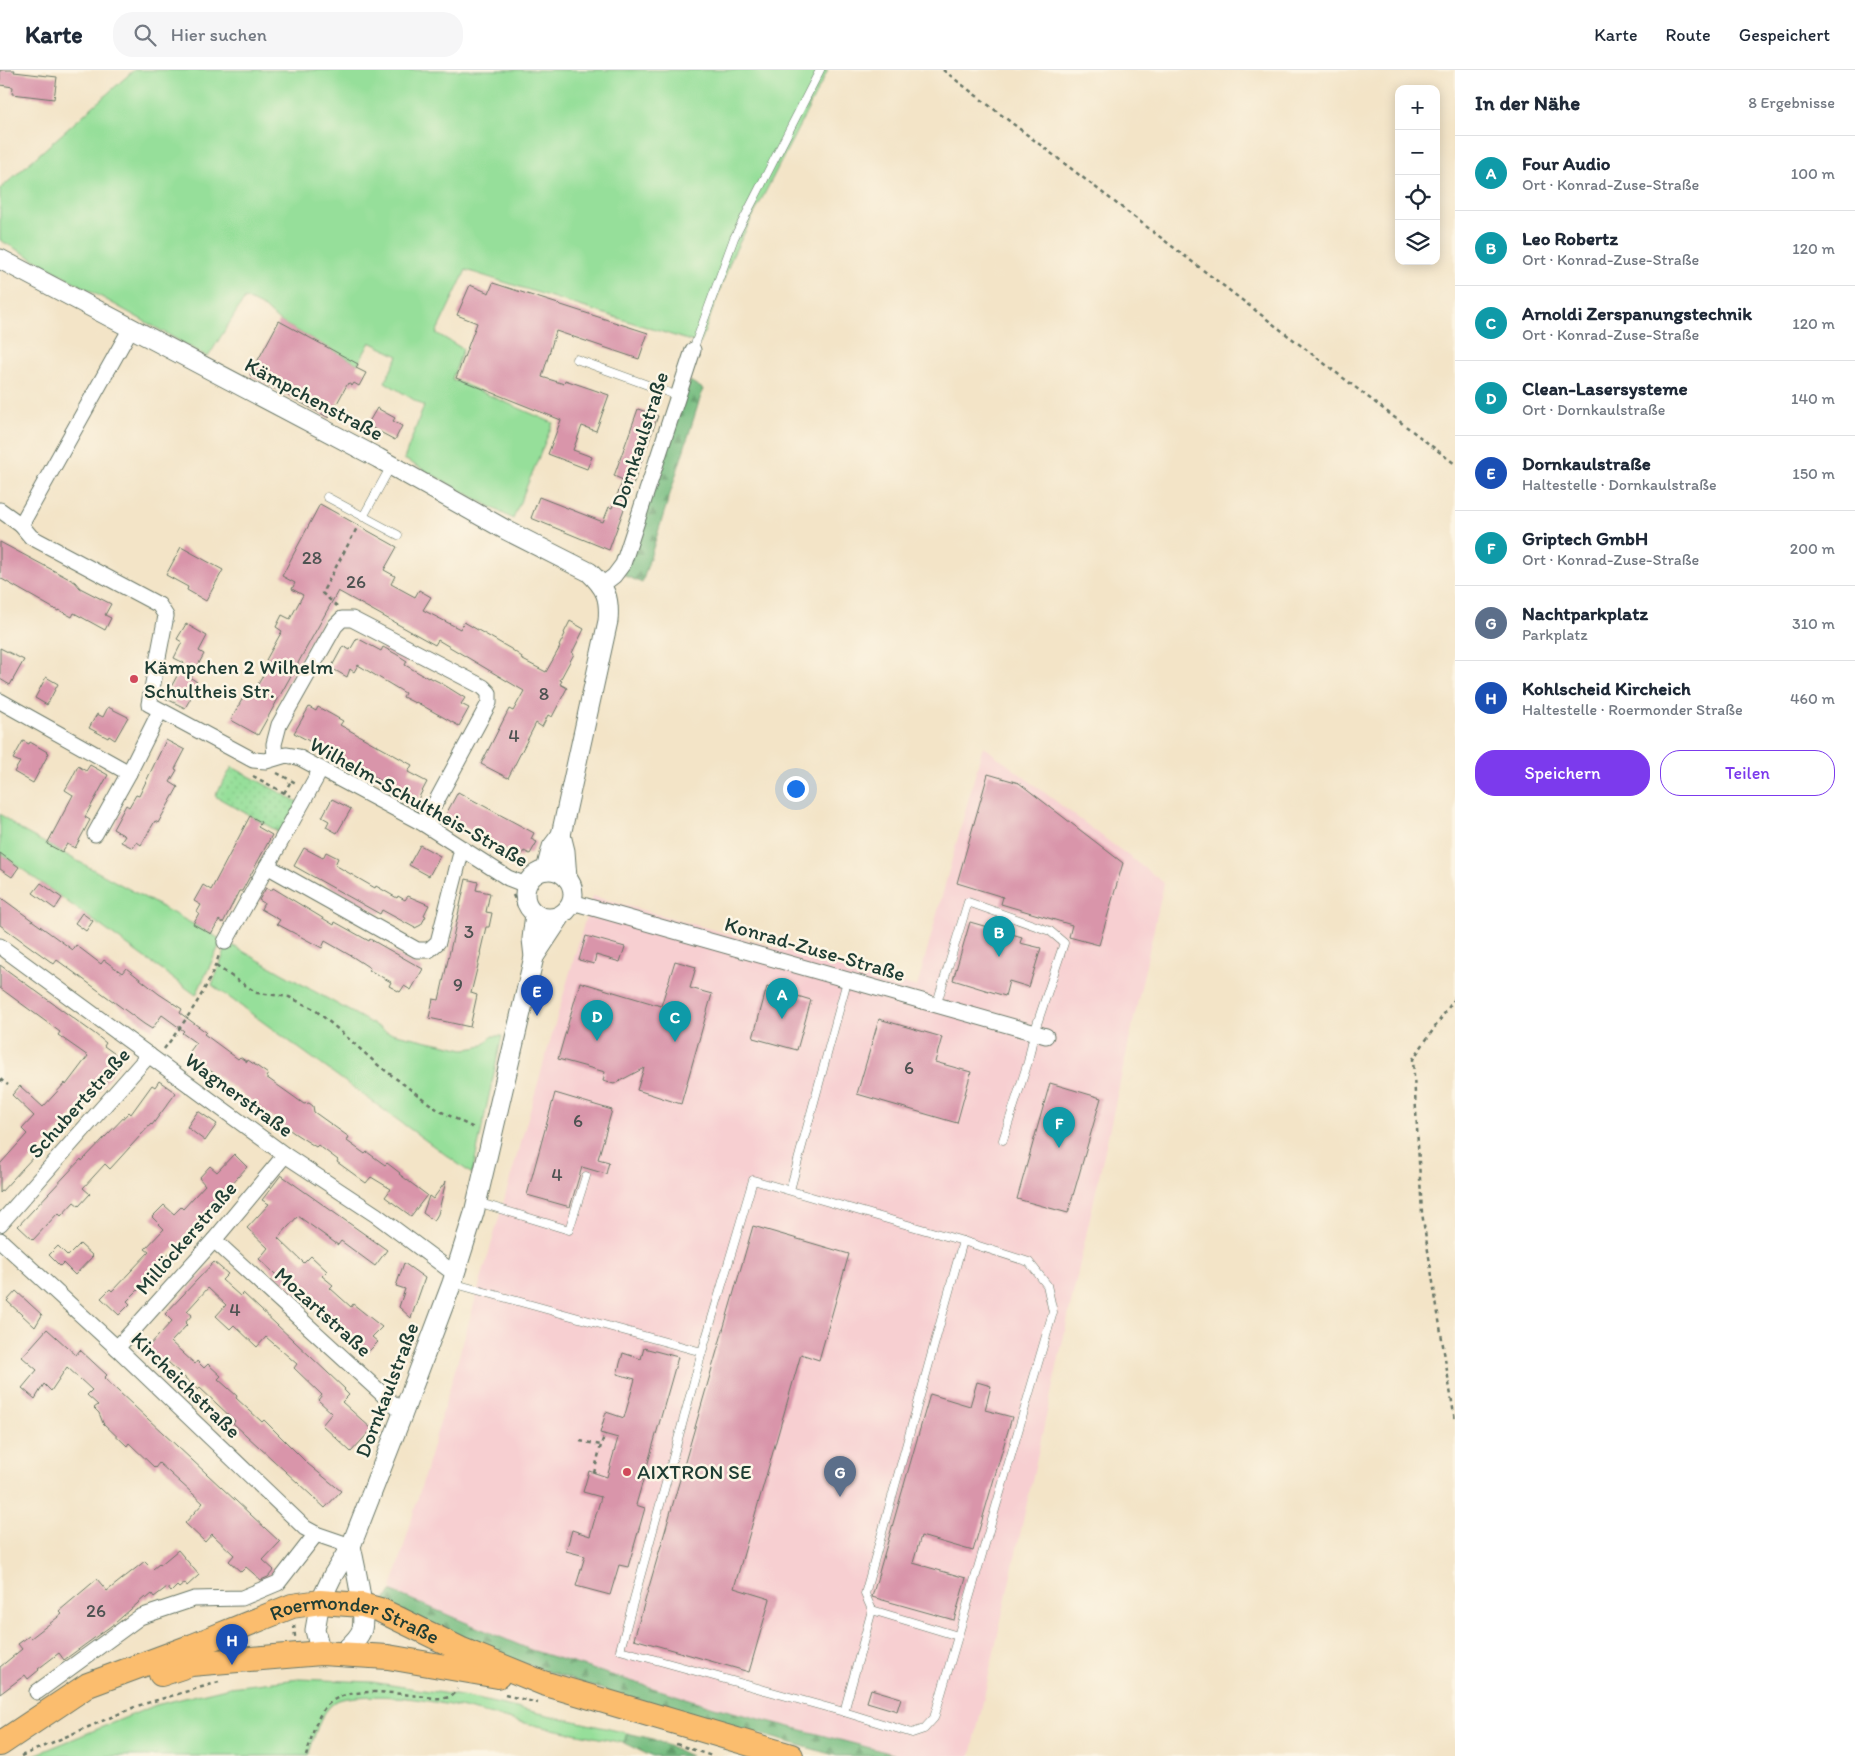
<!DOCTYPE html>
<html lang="de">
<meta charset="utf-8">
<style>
body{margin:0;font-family:Itim,sans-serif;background:#f6f6f7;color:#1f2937}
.controls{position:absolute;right:15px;top:15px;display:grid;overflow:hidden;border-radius:10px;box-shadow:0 2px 12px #0003}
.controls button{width:45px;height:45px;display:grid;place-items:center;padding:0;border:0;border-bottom:1px solid #e0e1e3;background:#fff;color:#1f2937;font:25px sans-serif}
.you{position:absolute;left:795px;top:718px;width:18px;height:18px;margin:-12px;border:4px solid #fff;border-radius:50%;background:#1a73e8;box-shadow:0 0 0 8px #1a73e833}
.badge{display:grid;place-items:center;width:32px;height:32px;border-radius:50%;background:#7c3aed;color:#fff;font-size:16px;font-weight:700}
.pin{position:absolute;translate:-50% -41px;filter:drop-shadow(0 1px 2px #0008)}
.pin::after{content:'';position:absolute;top:26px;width:18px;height:15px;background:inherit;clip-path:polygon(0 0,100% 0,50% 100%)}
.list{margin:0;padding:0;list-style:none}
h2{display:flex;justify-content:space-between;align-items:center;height:65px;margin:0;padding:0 20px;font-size:21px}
h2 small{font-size:16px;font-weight:400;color:#747a83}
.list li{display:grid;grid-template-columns:32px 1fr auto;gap:15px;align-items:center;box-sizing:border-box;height:75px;padding:0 20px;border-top:1px solid #e0e1e3}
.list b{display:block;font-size:19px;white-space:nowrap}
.list p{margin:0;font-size:16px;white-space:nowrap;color:#747a83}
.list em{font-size:16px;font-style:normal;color:#747a83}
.actions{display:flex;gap:10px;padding:15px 20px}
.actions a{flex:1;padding:11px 0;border:1px solid #7c3aed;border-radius:20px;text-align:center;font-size:18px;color:#7c3aed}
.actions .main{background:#7c3aed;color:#fff}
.icon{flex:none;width:28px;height:28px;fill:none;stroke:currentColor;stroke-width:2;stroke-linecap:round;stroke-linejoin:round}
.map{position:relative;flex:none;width:1455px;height:1686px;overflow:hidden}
header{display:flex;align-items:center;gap:30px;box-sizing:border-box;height:70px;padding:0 25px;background:#fff;border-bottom:1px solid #e0e1e3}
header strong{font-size:24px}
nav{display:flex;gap:28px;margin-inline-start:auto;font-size:18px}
.search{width:350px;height:45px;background:#f6f6f7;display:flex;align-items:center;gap:12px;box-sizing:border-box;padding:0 18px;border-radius:20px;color:#747a83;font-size:19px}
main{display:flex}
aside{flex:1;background:#fff}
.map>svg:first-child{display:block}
</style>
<header>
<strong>Karte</strong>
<div class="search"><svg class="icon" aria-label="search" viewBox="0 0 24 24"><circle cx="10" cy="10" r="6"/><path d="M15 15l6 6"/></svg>Hier suchen</div>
<nav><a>Karte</a><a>Route</a><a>Gespeichert</a></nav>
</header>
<main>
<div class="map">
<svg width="1455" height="1686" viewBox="0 0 1455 1686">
<defs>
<pattern id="forest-firs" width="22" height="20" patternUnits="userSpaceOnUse" patternTransform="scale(1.25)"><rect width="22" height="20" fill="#78be82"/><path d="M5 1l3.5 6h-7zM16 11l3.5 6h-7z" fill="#629c6b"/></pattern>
<pattern id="park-dots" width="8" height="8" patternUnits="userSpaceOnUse" patternTransform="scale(1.25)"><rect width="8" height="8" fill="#96df9a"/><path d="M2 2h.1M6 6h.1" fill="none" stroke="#81c085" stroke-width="1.8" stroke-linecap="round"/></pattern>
</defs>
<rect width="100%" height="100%" fill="#fcf5e5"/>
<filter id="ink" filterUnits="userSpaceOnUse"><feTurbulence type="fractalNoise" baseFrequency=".02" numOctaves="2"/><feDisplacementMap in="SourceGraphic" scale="10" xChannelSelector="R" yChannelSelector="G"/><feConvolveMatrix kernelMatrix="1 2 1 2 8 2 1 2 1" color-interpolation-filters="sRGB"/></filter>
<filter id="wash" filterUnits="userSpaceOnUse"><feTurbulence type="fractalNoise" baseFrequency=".0096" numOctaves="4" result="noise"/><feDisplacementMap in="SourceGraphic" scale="20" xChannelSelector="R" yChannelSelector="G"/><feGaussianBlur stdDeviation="1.12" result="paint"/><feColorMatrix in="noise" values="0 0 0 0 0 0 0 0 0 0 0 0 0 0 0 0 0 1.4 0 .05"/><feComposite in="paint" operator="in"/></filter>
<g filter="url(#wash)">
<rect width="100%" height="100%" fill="#f3e4c7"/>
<polygon fill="#f7cfd1" points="983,676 1164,813 971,1686 901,1686 714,1637 531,1580 391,1521 592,826 917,917"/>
<g fill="#96df9a" stroke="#5a8e67">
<polygon points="134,0 828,0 732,187 700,274 466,200 436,263 463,279 452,309 553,353 513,449 404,389 424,336 385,312 398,286 370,272 358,294 279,251 265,238 245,228 208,287 0,170 0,119"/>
<polygon points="0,744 21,760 222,870 196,925 0,783"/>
<path d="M228,873L387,962L464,979C478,978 484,977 492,966H502L472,1104L212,915Z"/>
<path d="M299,1609L372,1612L468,1627L627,1663L624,1673C595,1667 566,1662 538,1656C479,1643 418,1622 357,1627C350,1628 341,1628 335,1632C319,1643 314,1669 308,1686H32L156,1635L230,1617Z"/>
</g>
<g fill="url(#forest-firs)" stroke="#4c7e5b">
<polygon points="690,311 703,319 642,513 624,505"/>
<polygon points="391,1521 531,1580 714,1637 901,1686 837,1686 591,1616 496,1584 383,1533"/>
<polygon points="627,1663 653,1669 690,1686 651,1686 624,1673"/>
</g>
<polygon fill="url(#park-dots)" stroke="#5a8e67" points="232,697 298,732 281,763 215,726"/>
<g id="blocks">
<g fill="#d995aa">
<polygon points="0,0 15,0 14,2 57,7 54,29 12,24 13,17 0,15"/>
<polygon points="493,213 648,263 639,289 556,261 542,307 564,314 565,310 609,325 596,361 582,356 573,380 592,387 587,399 548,384 561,350 456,308 477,253 457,245 470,215 489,223"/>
<polygon points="279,251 358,294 356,298 366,303 359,316 354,313 352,316 348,313 329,348 250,305"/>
<polygon points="377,338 395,348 393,351 402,356 395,370 367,355"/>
<polygon points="638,339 658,346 609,480 531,448 539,427 603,452 609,437 612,438 623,410 614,406"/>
<polygon points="320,434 397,477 384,500 395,506 391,514 415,527 419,520 431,527 423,540 460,559 464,552 511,579 522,587 521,589 546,602 560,577 559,576 565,564 564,563 570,551 584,559 572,583 574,584 560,610 562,611 560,614 567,618 552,647 548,645 542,657 536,653 508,708 481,694 509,639 513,641 524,621 438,570 435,575 338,521 258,665 231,650 247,620 249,622 252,615 256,618 270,593 266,590 282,561 276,557 282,545 290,549 303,525 292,519 295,513 282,506"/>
<polygon points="0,472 75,512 80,518 111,534 105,545 111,548 105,560 74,543 72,547 59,540 58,541 0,508"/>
<polygon points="181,477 223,500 206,531 187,520 188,517 166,505"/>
<polygon points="186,554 207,566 199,581 204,584 191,608 197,612 194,618 196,619 185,638 165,628 184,593 174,588 182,572 177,569"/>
<polygon points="357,568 381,581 383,577 396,584 407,591 405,595 428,608 429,607 441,613 465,628 461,634 469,638 459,656 416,632 415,633 403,627 405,623 358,595 354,602 350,599 347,607 331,598 343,576 350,580"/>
<polygon points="0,578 24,590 10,615 0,609"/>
<polygon points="46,607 58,614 47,635 35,628"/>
<polygon points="108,637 128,647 115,670 109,666 108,668 89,658 97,644 103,647"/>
<polygon points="309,637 316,641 318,637 343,651 340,655 412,695 408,702 427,712 417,731 374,707 375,706 294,663"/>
<polygon points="166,670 185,680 175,699 177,700 170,712 178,717 158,753 155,751 141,775 137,772 133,778 121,772 125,766 113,759 126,735 129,737 136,725 139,726"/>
<polygon points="23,671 29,674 30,672 49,683 33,713 14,702 20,692 13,689"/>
<polygon points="90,695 108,705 85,747 90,750 75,778 67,774 62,782 47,774 73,725 65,720 72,708 78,696 86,701"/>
<polygon points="988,704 1019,713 1123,793 1099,875 1069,867 1072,855 1001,834 1003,827 957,813"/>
<polygon points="458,722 534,763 531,769 537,772 530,784 524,781 520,788 445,746"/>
<polygon points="332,729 351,739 337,763 326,757 329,751 322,747"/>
<polygon points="250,746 261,752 258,757 272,765 242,821 239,821 223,853 219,850 211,864 193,854 199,843 197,842 201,835 194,831 203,815 211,820"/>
<polygon points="420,775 440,786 429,806 409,795"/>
<polygon points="304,778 323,788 326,782 338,788 335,795 375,818 376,816 397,828 398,826 405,830 408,826 429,835 424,845 426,846 421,855 415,858 382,840 380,844 294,796"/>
<polygon points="0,783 19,797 12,807 0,799"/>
<polygon points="466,809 478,812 476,820 490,823 486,842 492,843 489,857 486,857 480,883 481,883 471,923 477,925 470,957 429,948 433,929 439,930"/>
<polygon points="41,813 62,828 55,839 33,823"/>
<polygon points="266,818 271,821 273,818 334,855 335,852 369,871 370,869 423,899 411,920 404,916 400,922 389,916 391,912 369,900 370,898 353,887 325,871 322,878 277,854 280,850 261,839 264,833 259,830"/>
<polygon points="0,827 73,880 76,875 101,894 104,890 122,903 126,898 159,924 182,939 180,943 206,962 204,964 238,989 240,987 247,992 248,990 268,1004 266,1007 304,1034 309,1033 313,1036 314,1042 349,1067 347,1071 365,1084 367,1082 385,1095 387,1093 400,1103 399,1104 427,1125 411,1146 385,1127 391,1119 371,1107 366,1113 337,1092 338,1090 318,1075 316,1077 294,1063 188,984 196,973 182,963 184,961 162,945 152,959 144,954 57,890 54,894 0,855"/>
<polygon points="82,843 93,851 86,861 75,853"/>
<polygon points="970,852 1022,867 1020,873 1041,878 1029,917 1009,911 1005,926 953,910"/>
<polygon points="586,866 625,877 620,892 596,885 594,894 579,890"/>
<polygon points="675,891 696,897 690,918 712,924 681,1034 637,1020 644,998 614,1014 603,1011 605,1002 558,989 580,912 661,936"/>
<polygon points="0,895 95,964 106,973 104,976 122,989 100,1020 97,1018 0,1123 0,1094 27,1064 22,1059 34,1046 12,1025 20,1016 43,1037 65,1013 66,1015 88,986 58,965 60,962 0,918"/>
<polygon points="767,917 811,930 797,980 753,968"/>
<polygon points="879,949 942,967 935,992 971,1002 957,1053 857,1024"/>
<polygon points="159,1011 176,1023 152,1055 151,1054 110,1099 105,1094 83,1118 90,1124 79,1136 74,1132 61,1146 58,1143 33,1170 18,1156 81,1089 82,1091 129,1042 131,1044 152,1015 155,1017"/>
<polygon points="1050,1013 1101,1028 1068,1143 1017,1129"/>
<polygon points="555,1023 612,1040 598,1089 609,1092 606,1104 582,1097 570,1137 527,1125"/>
<polygon points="198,1041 217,1054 205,1071 187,1057"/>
<polygon points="234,1084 247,1097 220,1127 222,1128 151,1202 153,1205 127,1231 130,1234 119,1245 101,1228 110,1219 112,1221 149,1182 145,1179 164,1159 152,1147 164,1135 174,1144 181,1137 183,1139 205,1115 199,1108 210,1096 217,1102"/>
<polygon points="281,1105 387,1180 375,1196 341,1171 338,1175 298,1146 278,1168 304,1193 311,1186 327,1201 322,1206 333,1215 330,1218 351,1237 353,1234 382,1257 372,1267 378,1272 368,1282 305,1224 301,1228 259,1189 268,1178 247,1158 269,1134 262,1130"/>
<polygon points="446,1111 438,1144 434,1151 423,1143 429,1126 433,1129"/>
<polygon points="753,1156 849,1184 819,1290 801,1284 734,1518 770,1529 749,1602 634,1569"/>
<polygon points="80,1174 93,1186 75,1205 63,1193 60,1196 49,1185 58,1176 68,1186"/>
<polygon points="214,1192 228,1204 222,1210 240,1226 243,1223 345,1319 344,1320 349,1325 342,1332 372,1359 351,1382 322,1355 332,1343 318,1330 322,1325 294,1298 297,1294 266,1267 257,1277 234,1255 230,1259 216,1246 226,1235 208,1218 187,1241 192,1245 185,1253 187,1255 171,1272 195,1294 197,1291 204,1298 208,1294 221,1306 218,1309 237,1326 236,1328 262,1352 264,1350 308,1394 341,1421 325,1438 233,1353 235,1351 200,1318 198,1320 168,1292 165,1296 147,1278 172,1251 165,1244"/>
<polygon points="404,1193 425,1208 411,1248 399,1237 405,1219 396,1216"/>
<polygon points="16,1221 42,1245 35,1257 7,1231"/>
<polygon points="47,1259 76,1285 80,1280 107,1305 104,1308 280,1472 263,1490 274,1500 268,1507 261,1510 246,1497 241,1502 229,1491 234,1485 212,1464 205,1472 185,1453 203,1433 159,1393 155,1398 129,1373 127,1376 103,1353 99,1343 94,1338 98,1335 87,1325 92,1320 67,1297 51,1321 44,1314 35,1329 22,1318 37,1300 22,1287"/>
<polygon points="644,1278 678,1287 636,1435 645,1438 628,1497 619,1495 610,1525 576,1516 585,1486 566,1481 572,1460 590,1466 601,1427 583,1422 589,1401 607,1407 618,1368 600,1363 606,1342 624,1348 635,1309 617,1304 623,1283 641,1289"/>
<polygon points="977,1312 991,1316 985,1340 1012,1347 973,1481 921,1466 913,1493 966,1508 954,1550 872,1527 930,1324 970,1336"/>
<polygon points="178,1480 199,1505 187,1516 185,1513 179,1518 177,1516 171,1522 167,1517 154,1527 152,1524 146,1529 145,1527 115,1553 64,1590 59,1583 38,1599 39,1600 28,1609 25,1605 0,1624 0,1597 22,1579 18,1574 29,1566 31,1568 62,1544 59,1541 97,1509 107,1521 145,1491 153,1499 159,1494 160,1495"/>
<polygon points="871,1619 901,1628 897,1641 867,1632"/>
</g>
</g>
</g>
<g filter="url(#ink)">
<use href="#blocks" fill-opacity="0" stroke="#697767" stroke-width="1"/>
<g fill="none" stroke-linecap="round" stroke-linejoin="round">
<defs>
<g id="service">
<polyline points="693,280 734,168 820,0"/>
<polyline points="576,289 678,326"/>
<polyline points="327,427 398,465"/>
<polyline points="363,447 391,396"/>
<polyline points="936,936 968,832 1050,861 1064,873 1034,963 1028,992 1003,1070"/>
<polygon points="753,1110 963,1171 865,1524 872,1540 844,1642 620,1580 702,1282"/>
<polyline points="790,1120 847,911"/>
<polyline points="477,1132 569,1160 586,1106"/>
<polyline points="452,1213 702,1282"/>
<polyline points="872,1540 958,1566"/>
<polyline points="844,1642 912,1663 924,1659 934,1648 1053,1242 1047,1215 1029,1192 963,1171"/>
</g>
<g id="minor">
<polyline points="0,440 21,455 131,258"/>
<polyline points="21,455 31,467 159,535 166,546 149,634 253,690 266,691 286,685 298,687 424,754 508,808 526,815"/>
<polyline points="602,515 614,506 623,494 693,280"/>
<polyline points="0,631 129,703 95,764"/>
<polyline points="275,687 274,674 279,655 335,556 342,549 352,549 483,617 489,623 489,633 424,754"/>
<polyline points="129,703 160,641"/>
<polyline points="267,796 417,880 429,880 438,872 462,779"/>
<polyline points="572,832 1046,966"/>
<polyline points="225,872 321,699"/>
<polyline points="0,876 285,1085 376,1145 455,1204"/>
<polyline points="0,1154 149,985"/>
<polyline points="0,1170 117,1278 305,1458 316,1464 351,1476"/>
<polyline points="214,1170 403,1343"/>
<polyline points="117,1278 214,1170 285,1085"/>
<polyline points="37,1622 140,1547 194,1529 242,1528 278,1513 316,1464"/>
</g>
<g id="tertiary">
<path d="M0,189L378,388L506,460L589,502C606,518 610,528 608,551L561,765L552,777L546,800"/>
<polyline points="561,765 565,781 567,808"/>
<circle cx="549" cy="824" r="24"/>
<polyline points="534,887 561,846"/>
<polyline points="321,1583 315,1560 320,1532 333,1505 351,1476 403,1343 452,1213 474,1143 534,887 532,869 535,844"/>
<path d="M341,1584C348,1577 359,1569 362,1559C366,1542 355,1496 351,1476"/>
</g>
<g id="primary">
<polyline points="161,1604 191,1594 321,1583 388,1587 498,1606"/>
<path id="s1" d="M0,1674L88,1615L193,1576L292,1536L320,1532L362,1535L380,1540L460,1579L543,1613L791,1686"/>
</g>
</defs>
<use href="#service" stroke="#697767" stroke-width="9"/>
<use href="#minor" stroke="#697767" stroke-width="17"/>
<use href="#tertiary" stroke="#697767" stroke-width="21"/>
<use href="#primary" stroke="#697767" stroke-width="26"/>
<g stroke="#697767" stroke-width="2.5" stroke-dasharray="4 4" stroke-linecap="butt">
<polyline points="943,0 1455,394"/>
<polyline points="337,536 322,523 358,456"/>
<polyline points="277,703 296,713"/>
<polyline points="253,706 290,726"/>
<polyline points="284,723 291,711"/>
<polyline points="513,825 519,838"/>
<polyline points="216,896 257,923 289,927 314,939 340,961 378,995 438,1040 476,1059"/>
<polyline points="1455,928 1413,989 1422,1143 1455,1351"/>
<path d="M164,979C186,950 208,920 219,885"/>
<polyline points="0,1009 8,1015"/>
<polyline points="580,1371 601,1375 605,1364"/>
<polyline points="594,1403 601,1375"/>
<polyline points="294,1555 295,1567"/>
<polyline points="505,1625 538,1633"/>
<polyline points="676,1674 712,1686"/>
<polyline points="21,1686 137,1636 219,1612"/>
<path d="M306,1686C311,1671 315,1649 326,1636C346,1615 392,1623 419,1626C428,1627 440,1630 449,1627C453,1625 455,1622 457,1619"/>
</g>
<use href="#service" stroke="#fff" stroke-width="8"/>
<use href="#minor" stroke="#fff" stroke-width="15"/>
<use href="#tertiary" stroke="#fff" stroke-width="19"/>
<use href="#primary" stroke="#fbbd6e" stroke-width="24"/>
</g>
</g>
<g fill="#d1495b" stroke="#fcf5e5" stroke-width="2">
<circle cx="134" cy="609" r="5"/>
<circle cx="627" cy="1402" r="5"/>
</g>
<g text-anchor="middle" stroke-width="5" stroke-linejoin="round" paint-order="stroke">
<g font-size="19" fill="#4e5352">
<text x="312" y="494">28</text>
<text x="356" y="518">26</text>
<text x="544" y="630">8</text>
<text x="514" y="672">4</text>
<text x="469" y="868">3</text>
<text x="458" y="921">9</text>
<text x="909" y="1004">6</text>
<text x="578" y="1057">6</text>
<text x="557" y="1111">4</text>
<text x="235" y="1246">4</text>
<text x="96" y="1547">26</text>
</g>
<g font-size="21" fill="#1f3d34" stroke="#fcf5e5">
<text transform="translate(314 329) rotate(28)" y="7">Kämpchenstraße</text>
<text transform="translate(640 370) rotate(-72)" y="7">Dornkaulstraße</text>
<text transform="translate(419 732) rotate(29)" y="7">Wilhelm-Schultheis-Straße</text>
<text transform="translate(815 879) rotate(16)" y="7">Konrad-Zuse-Straße</text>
<text transform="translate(239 1025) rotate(36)" y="7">Wagnerstraße</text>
<text transform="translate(79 1033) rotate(-48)" y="7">Schubertstraße</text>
<text transform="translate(186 1168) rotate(-49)" y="7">Millöckerstraße</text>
<text transform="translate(323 1242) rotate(42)" y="7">Mozartstraße</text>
<text transform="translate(186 1315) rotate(44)" y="7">Kircheichstraße</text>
<text transform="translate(387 1320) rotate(-69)" y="7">Dornkaulstraße</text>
<text dy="7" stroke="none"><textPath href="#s1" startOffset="390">Roermonder Straße</textPath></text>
</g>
<g font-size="21" fill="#1f3d34" stroke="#fcf5e5" text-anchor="start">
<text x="144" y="604">Kämpchen 2 Wilhelm<tspan x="144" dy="24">Schultheis Str.</tspan></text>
<text x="637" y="1409">AIXTRON SE</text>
</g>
</g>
</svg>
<div class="controls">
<button>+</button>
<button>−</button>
<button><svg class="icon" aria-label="locate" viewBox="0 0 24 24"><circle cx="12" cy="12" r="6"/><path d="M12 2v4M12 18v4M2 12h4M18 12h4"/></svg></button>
<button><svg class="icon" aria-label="layers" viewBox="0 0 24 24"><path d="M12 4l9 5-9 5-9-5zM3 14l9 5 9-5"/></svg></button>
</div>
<div class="you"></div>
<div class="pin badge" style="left:782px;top:949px;background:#0f9aa8">A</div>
<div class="pin badge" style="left:999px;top:887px;background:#0f9aa8">B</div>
<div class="pin badge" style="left:675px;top:972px;background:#0f9aa8">C</div>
<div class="pin badge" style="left:597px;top:971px;background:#0f9aa8">D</div>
<div class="pin badge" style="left:537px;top:946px;background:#1a4fb4">E</div>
<div class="pin badge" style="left:1059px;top:1078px;background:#0f9aa8">F</div>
<div class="pin badge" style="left:840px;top:1427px;background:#5c6f8a">G</div>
<div class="pin badge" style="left:232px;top:1595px;background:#1a4fb4">H</div>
</div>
<aside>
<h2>In der Nähe<small>8 Ergebnisse</small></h2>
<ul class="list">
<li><span class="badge" style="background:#0f9aa8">A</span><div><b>Four Audio</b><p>Ort · Konrad-Zuse-Straße</p></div><em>100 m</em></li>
<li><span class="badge" style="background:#0f9aa8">B</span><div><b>Leo Robertz</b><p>Ort · Konrad-Zuse-Straße</p></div><em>120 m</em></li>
<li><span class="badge" style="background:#0f9aa8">C</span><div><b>Arnoldi Zerspanungstechnik</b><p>Ort · Konrad-Zuse-Straße</p></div><em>120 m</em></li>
<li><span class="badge" style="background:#0f9aa8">D</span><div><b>Clean-Lasersysteme</b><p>Ort · Dornkaulstraße</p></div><em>140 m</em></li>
<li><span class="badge" style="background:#1a4fb4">E</span><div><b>Dornkaulstraße</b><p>Haltestelle · Dornkaulstraße</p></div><em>150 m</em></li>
<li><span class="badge" style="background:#0f9aa8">F</span><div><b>Griptech GmbH</b><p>Ort · Konrad-Zuse-Straße</p></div><em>200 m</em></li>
<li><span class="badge" style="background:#5c6f8a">G</span><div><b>Nachtparkplatz</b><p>Parkplatz</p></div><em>310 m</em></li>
<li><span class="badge" style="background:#1a4fb4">H</span><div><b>Kohlscheid Kircheich</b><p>Haltestelle · Roermonder Straße</p></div><em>460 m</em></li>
</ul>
<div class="actions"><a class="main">Speichern</a><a>Teilen</a></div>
</aside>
</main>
